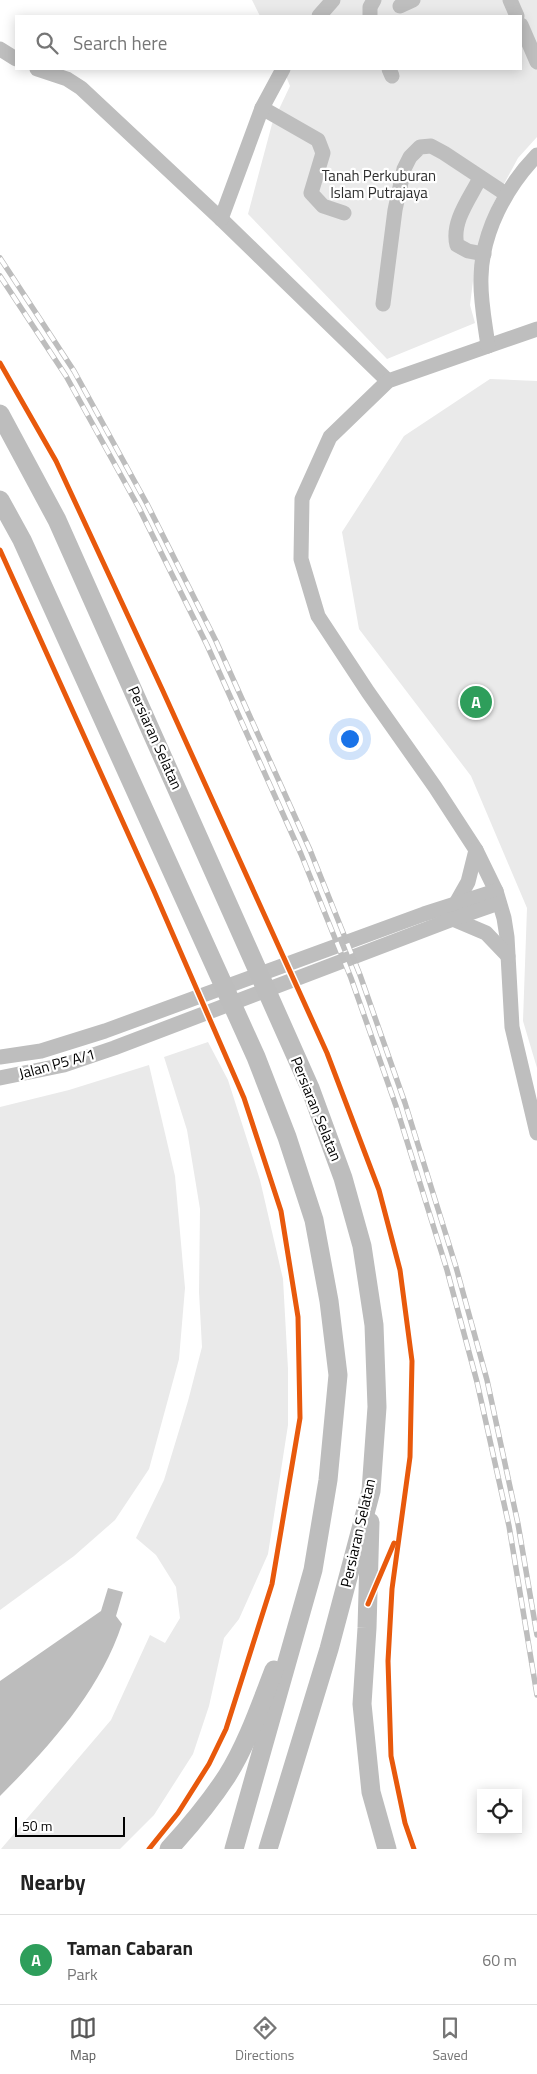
<!DOCTYPE html>
<style>
body{margin:0;font-family:"Titillium Web",sans-serif;background:#f6f6f6;color:#222}
.controls{position:absolute;right:15px;bottom:15px;display:grid;overflow:hidden;border-radius:0px;box-shadow:0 2px 12px #0003}
.controls button{width:45px;height:45px;display:grid;place-items:center;padding:0;border:0;border-bottom:1px solid #e0e0e0;background:#fff;color:#222;font:25px sans-serif}
.scale{position:absolute;left:15px;bottom:12px;width:110px;box-sizing:border-box;padding-left:5px;border:2px solid #000;border-top:0;font-size:14px;line-height:18px;white-space:nowrap;color:#000;-webkit-text-stroke:4px #fff;paint-order:stroke}
.you{position:absolute;left:349px;top:738px;width:18px;height:18px;margin:-12px;border:4px solid #fff;border-radius:50%;background:#1a73e8;box-shadow:0 0 0 8px #1a73e833}
.badge{display:grid;place-items:center;width:32px;height:32px;border-radius:50%;background:#595959;color:#fff;font-size:16px;font-weight:700}
.pin{position:absolute;translate:-50% -50%;border:2px solid #fff;box-shadow:0 1px 5px #0006}
.list{margin:0;padding:0;list-style:none}
h2{display:flex;justify-content:space-between;align-items:center;height:65px;margin:0;padding:0 20px;font-size:21px}
h2 small{font-size:16px;font-weight:400;color:#767676}
.list li{display:grid;grid-template-columns:32px 1fr auto;gap:15px;align-items:center;box-sizing:border-box;height:90px;padding:0 20px;border-top:1px solid #e0e0e0}
.list b{display:block;font-size:19px;white-space:nowrap}
.list p{margin:0;font-size:16px;white-space:nowrap;color:#767676}
.list em{font-size:16px;font-style:normal;color:#767676}
.icon{flex:none;width:28px;height:28px;fill:none;stroke:currentColor;stroke-width:2;stroke-linecap:round;stroke-linejoin:round}
.map{position:relative;flex:none;width:537px;height:1849px;overflow:hidden}
.search{position:absolute;background:#fff;box-shadow:0 2px 12px #0003;left:15px;right:15px;top:15px;height:55px;display:flex;align-items:center;gap:12px;box-sizing:border-box;padding:0 18px;border-radius:0px;color:#767676;font-size:19px}
.sheet{height:155px;background:#fff}
nav{display:flex;justify-content:space-around;align-items:center;box-sizing:border-box;height:70px;border-top:1px solid #e0e0e0;background:#fff;font-size:14px;color:#767676}
nav a{display:grid;justify-items:center;gap:2px}
nav .on{color:#595959}
.map>svg:first-child{display:block}
</style>
<div class="map">
<svg width="537" height="1849" viewBox="0 0 537 1849">
<rect width="100%" height="100%" fill="#fff"/>
<g fill="#eaeaea">
<polygon points="252,0 537,0 537,137 518,158 491,208 475,265 470,305 475,323 387,359 248,214 272,124 290,86 283,69 521,69 521,16 260,16"/>
<polygon points="490,379 537,381 537,1068 523,1021 527,908 471,776 359,629 342,532 404,436"/>
<polygon points="208,1042 228,1080 260,1180 283,1279 288,1369 288,1425 268,1554 239,1619 224,1638 209,1706 193,1754 154,1815 120,1849 1,1849 111,1720 150,1635 165,1643 180,1618 176,1587 156,1555 136,1538 164,1480 188,1401 202,1347 199,1292 200,1209 187,1130 164,1057"/>
<polygon points="149,1065 175,1176 185,1288 179,1359 149,1469 115,1520 74,1556 0,1610 0,1107 69,1090"/>
</g>
<path fill="#bcbcbc" d="M108,1588L123,1592L116,1616L122,1624C100,1691 49,1747 0,1796V1681L101,1611Z"/>
<g fill="none" stroke-linecap="round" stroke-linejoin="round">
<g stroke="#bebebe" stroke-width="15">
<polyline points="510,0 517,16"/>
<polyline points="400,6 413,0"/>
<polyline points="319,16 333,0"/>
<polyline points="370,16 370,7 374,0"/>
<polyline points="521,25 537,62"/>
<polyline points="0,49 16,59"/>
<polyline points="37,69 67,79 81,88 221,219 388,381"/>
<polyline points="389,69 392,76"/>
<polyline points="262,108 318,140 323,153 311,193 323,206 344,213"/>
<path d="M480,178C470,198 451,222 457,245L468,251L484,254"/>
<polyline points="221,219 262,108 283,69"/>
<polyline points="383,304 395,210 404,169 410,157 420,147 431,146 444,153 506,194"/>
<polyline points="537,329 388,381 330,437 302,499 301,559 318,616 368,692 435,787 476,850 496,891 504,918 507,937 512,1027 537,1133"/>
<path d="M488,346C485,323 480,300 481,277C482,232 506,187 537,155"/>
<polyline points="455,905 468,882 476,850"/>
<polyline points="453,919 486,933 508,956"/>
<polyline points="0,1057 41,1051 105,1031 424,914 496,891"/>
<polyline points="0,1078 64,1065 114,1048 453,919 499,903"/>
</g>
<g stroke="#bdbdbd" stroke-width="19">
<polyline points="0,414 57,520 310,1088 343,1178 362,1246 374,1325 377,1407 371,1491 329,1649 268,1849"/>
<polyline points="0,500 22,540 256,1057 287,1137 314,1220 329,1301 338,1375 328,1480 313,1570 234,1849"/>
<polyline points="370,1522 367,1628 362,1704 371,1792 387,1849"/>
<path d="M169,1849C190,1826 210,1802 227,1776C247,1744 260,1706 274,1670"/>
</g>
<defs>
<g id="rail">
<polyline points="0,258 74,371 147,504 216,641 310,850 360,975 405,1103 456,1267 487,1380 518,1524 537,1635"/>
<polyline points="0,276 66,376 139,508 207,645 301,854 351,978 396,1106 447,1270 477,1382 509,1526 537,1695"/>
</g>
</defs>
<use href="#rail" stroke="#bdbdbd" stroke-width="5.5"/>
<use href="#rail" stroke="#fff" stroke-width="4" stroke-dasharray="11" stroke-linecap="butt"/>
<defs>
<g id="cycleway">
<polyline points="0,363 56,461 162,689 327,1053 379,1190 400,1270 412,1361 410,1457 392,1589 388,1661 391,1756 405,1823 414,1849"/>
<polyline points="0,550 154,891 244,1098 281,1211 298,1317 300,1418 272,1584 226,1729 209,1764 178,1813 149,1849"/>
<polyline points="368,1604 394,1543"/>
</g>
</defs>
<use href="#cycleway" stroke="#fff" stroke-width="8"/>
<use href="#cycleway" stroke="#e8590c" stroke-width="5"/>
</g>
<g text-anchor="middle" stroke-width="4.5" stroke-linejoin="round" paint-order="stroke">
<g font-size="15" fill="#2f2f2f" stroke="#fff">
<text x="379" y="181">Tanah Perkuburan<tspan x="379" dy="17">Islam Putrajaya</tspan></text>
</g>
<g font-size="15" fill="#000" stroke="#fff">
<text transform="translate(155 738) rotate(66)" y="5">Persiaran Selatan</text>
<text transform="translate(57 1064) rotate(-15)" y="5">Jalan P5 A/1</text>
<text transform="translate(316 1109) rotate(68)" y="5">Persiaran Selatan</text>
<text transform="translate(358 1533) rotate(-77)" y="5">Persiaran Selatan</text>
</g>
</g>
</svg>
<div class="controls">
<button><svg class="icon" aria-label="locate" viewBox="0 0 24 24"><circle cx="12" cy="12" r="6"/><path d="M12 2v4M12 18v4M2 12h4M18 12h4"/></svg></button>
</div>
<div class="scale">50 m</div>
<div class="you"></div>
<div class="pin badge" style="left:476px;top:702px;background:#2e9e5b">A</div>
<div class="search"><svg class="icon" aria-label="search" viewBox="0 0 24 24"><circle cx="10" cy="10" r="6"/><path d="M15 15l6 6"/></svg>Search here</div>
</div>
<section class="sheet">
<h2>Nearby<small></small></h2>
<ul class="list">
<li><span class="badge" style="background:#2e9e5b">A</span><div><b>Taman Cabaran</b><p>Park</p></div><em>60 m</em></li>
</ul>
</section>
<nav>
<a class="on"><svg class="icon" aria-label="map" viewBox="0 0 24 24"><path d="M3 6l6-2 6 2 6-2v14l-6 2-6-2-6 2zM9 4v14M15 6v14"/></svg>Map</a>
<a><svg class="icon" aria-label="directions" viewBox="0 0 24 24"><path d="M12 3l9 9-9 9-9-9zM9 14v-3h6M13 9l2 2-2 2"/></svg>Directions</a>
<a><svg class="icon" aria-label="saved" viewBox="0 0 24 24"><path d="M7 4h10v16l-5-4-5 4z"/></svg>Saved</a>
</nav>
